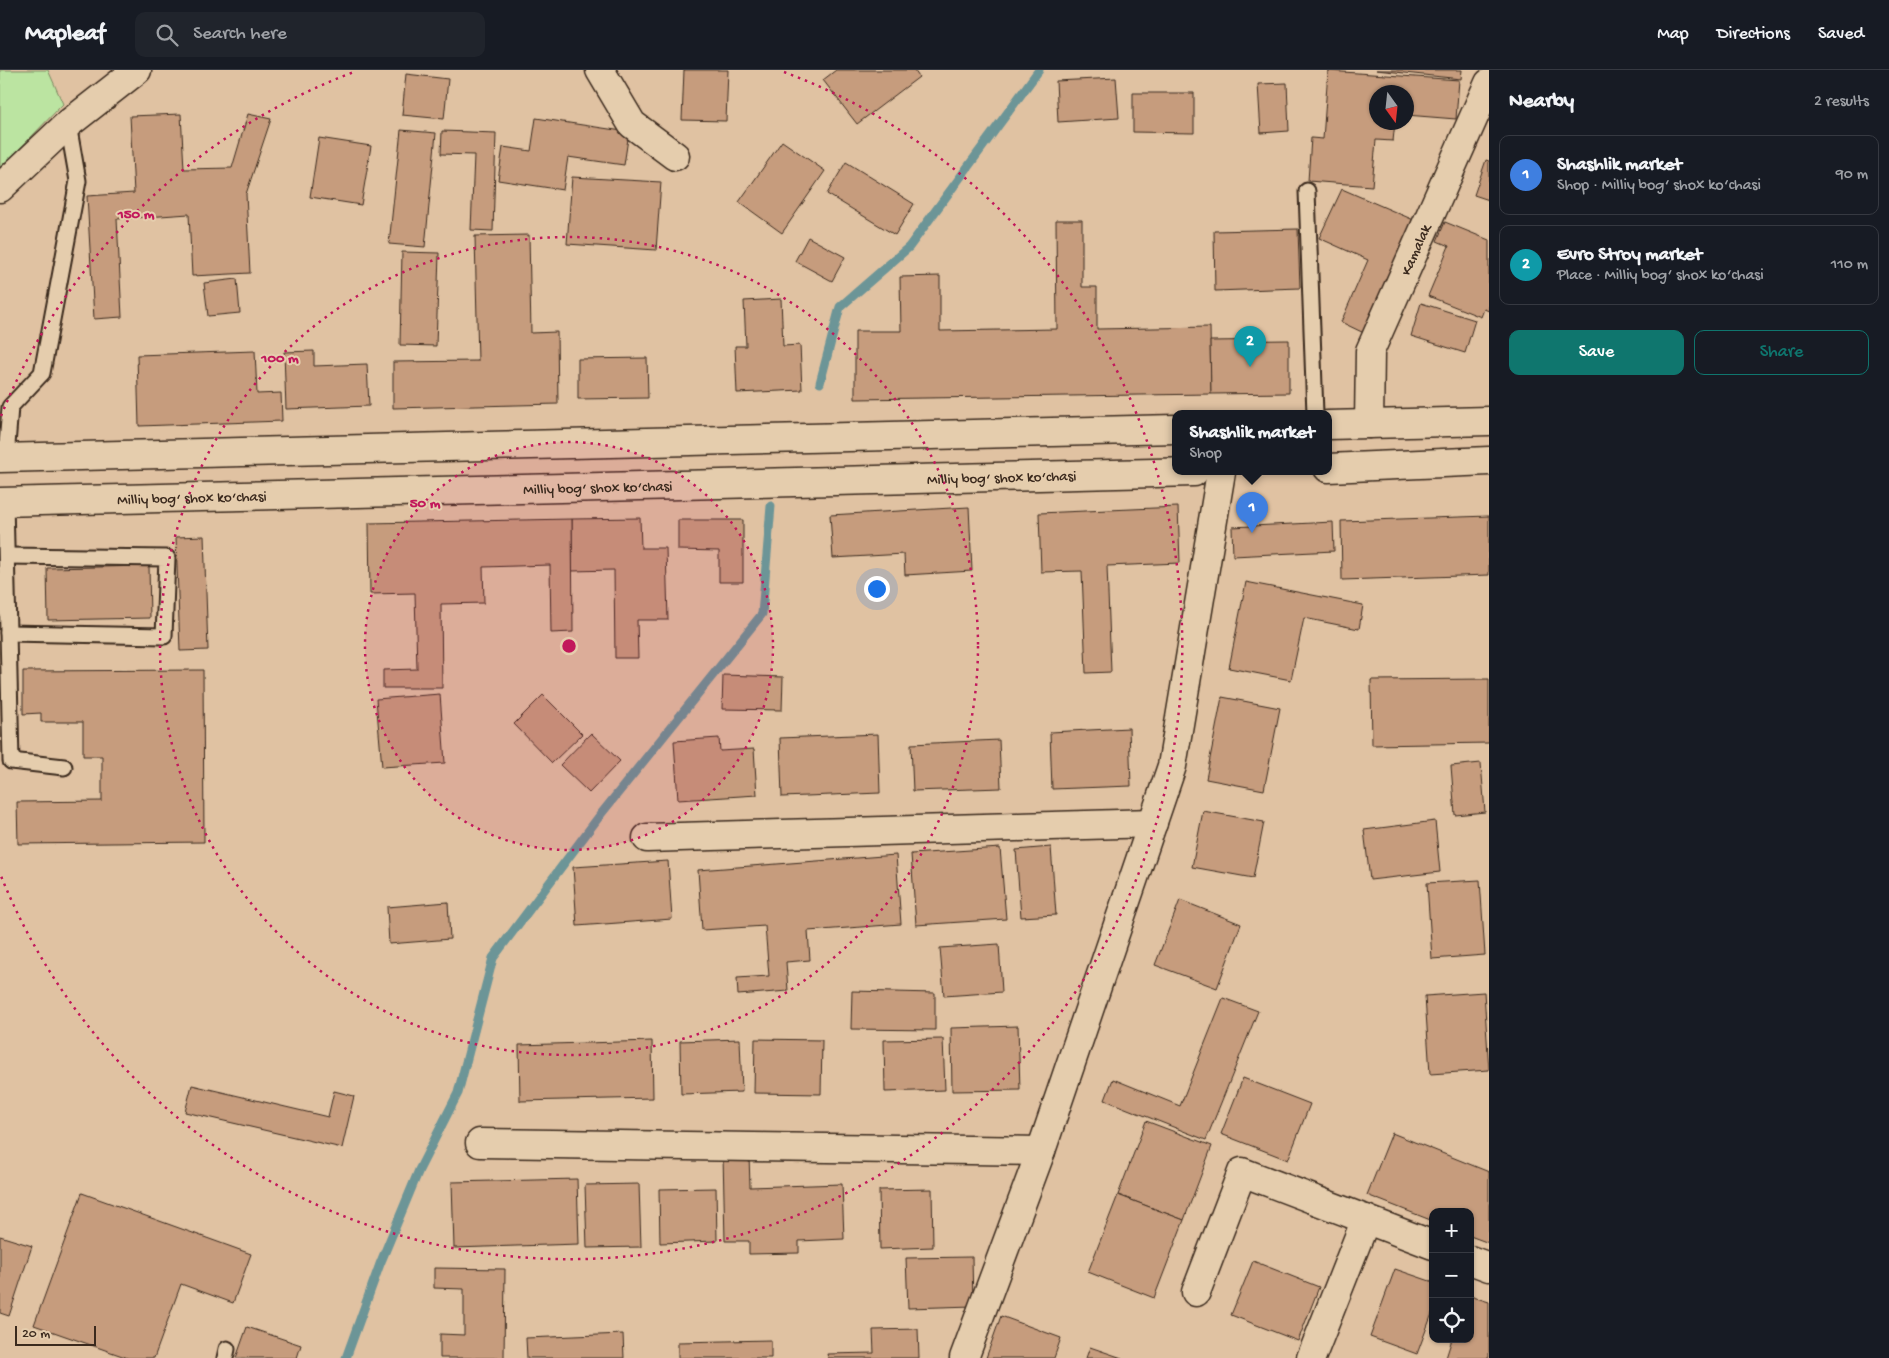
<!DOCTYPE html>
<meta charset="utf-8">
<style>
body{margin:0;font-family:"Gochi Hand",sans-serif;background:#20242c;color:#f1f3f6}
.controls{position:absolute;right:15px;bottom:15px;display:grid;overflow:hidden;border-radius:10px;box-shadow:0 1px 4px #0004}
.controls button{width:45px;height:45px;display:grid;place-items:center;padding:0;border:0;border-bottom:1px solid #363941;background:#171b24;color:#f1f3f6;font:25px sans-serif}
.compass{position:absolute;left:1369px;top:15px;width:45px;height:45px;border-radius:50%;background:#171b24;box-shadow:0 1px 4px #0004;rotate:165deg}
.scale{position:absolute;left:15px;bottom:12px;width:81px;box-sizing:border-box;padding-left:5px;border:2px solid #3b2a1e;border-top:0;font-size:14px;line-height:18px;white-space:nowrap;color:#3b2a1e;-webkit-text-stroke:4px #e5cdad;paint-order:stroke}
.you{position:absolute;left:876px;top:518px;width:18px;height:18px;margin:-12px;border:4px solid #fff;border-radius:50%;background:#1a73e8;box-shadow:0 0 0 8px #1a73e833}
.badge{display:grid;place-items:center;width:32px;height:32px;border-radius:50%;background:#0f766e;color:#fff;font-size:16px;font-weight:700}
.pin{position:absolute;translate:-50% -41px;filter:drop-shadow(0 1px 2px #0008)}
.pin::after{content:'';position:absolute;top:26px;width:18px;height:15px;background:inherit;clip-path:polygon(0 0,100% 0,50% 100%)}
.popup{position:absolute;left:1172px;top:340px;width:160px;height:65px;box-sizing:border-box;display:grid;place-content:center;border-radius:10px;background:#171b24;filter:drop-shadow(0 1px 4px #0005);font-size:16px;white-space:nowrap;color:#9ea1a6}
.popup b{font-size:19px;color:#f1f3f6}
.popup::after{content:'';position:absolute;left:50%;top:100%;margin-left:-10px;border:10px solid transparent;border-top-color:#171b24}
.list{margin:0;padding:0;list-style:none}
h2{display:flex;justify-content:space-between;align-items:center;height:65px;margin:0;padding:0 20px;font-size:21px}
h2 small{font-size:16px;font-weight:400;color:#9ea1a6}
.list li{display:grid;grid-template-columns:32px 1fr auto;gap:15px;align-items:center;box-sizing:border-box;height:80px;margin:0 10px 10px;padding:0 10px;border:1px solid #363941;border-radius:10px}
.list b{display:block;font-size:19px;white-space:nowrap}
.list p{margin:0;font-size:16px;white-space:nowrap;color:#9ea1a6}
.list em{font-size:16px;font-style:normal;color:#9ea1a6}
.actions{display:flex;gap:10px;padding:15px 20px}
.actions a{flex:1;padding:11px 0;border:1px solid #0f766e;border-radius:10px;text-align:center;font-size:18px;color:#0f766e}
.actions .main{background:#0f766e;color:#fff}
.icon{flex:none;width:28px;height:28px;fill:none;stroke:currentColor;stroke-width:2;stroke-linecap:round;stroke-linejoin:round}
.map{position:relative;flex:none;width:1489px;height:1288px;overflow:hidden}
header{display:flex;align-items:center;gap:30px;box-sizing:border-box;height:70px;padding:0 25px;background:#171b24;border-bottom:1px solid #363941}
header strong{font-size:24px}
nav{display:flex;gap:28px;margin-inline-start:auto;font-size:18px}
.search{width:350px;height:45px;background:#20242c;display:flex;align-items:center;gap:12px;box-sizing:border-box;padding:0 18px;border-radius:10px;color:#9ea1a6;font-size:19px}
main{display:flex}
aside{flex:1;background:#171b24}
.map>svg:first-child{display:block}
</style>
<header>
<strong>Mapleaf</strong>
<div class="search"><svg class="icon" aria-label="search" viewBox="0 0 24 24"><circle cx="10" cy="10" r="6"/><path d="M15 15l6 6"/></svg>Search here</div>
<nav><a>Map</a><a>Directions</a><a>Saved</a></nav>
</header>
<main>
<div class="map">
<svg width="1489" height="1288" viewBox="0 0 1489 1288">
<rect width="100%" height="100%" fill="#e0c2a2"/>
<filter id="ink" filterUnits="userSpaceOnUse"><feTurbulence type="fractalNoise" baseFrequency=".02" numOctaves="2"/><feDisplacementMap in="SourceGraphic" scale="10" xChannelSelector="R" yChannelSelector="G"/><feConvolveMatrix kernelMatrix="1 2 1 2 8 2 1 2 1" color-interpolation-filters="sRGB"/></filter>
<g filter="url(#ink)">
<polygon fill="#bbe4a1" stroke="#7b8760" points="0,0 48,0 63,34 0,99"/>
<g fill="none" stroke-linecap="round" stroke-linejoin="round">
<g stroke="#6c9597" stroke-width="9">
<polyline points="820,313 840,237 909,177 1039,0"/>
<polyline points="346,1288 380,1194 419,1100 458,1023 493,888 601,744 762,544 771,436"/>
</g>
</g>
<g fill="#c69c7d" stroke="#3b2a1e">
<polygon points="684,0 728,0 726,51 682,50"/>
<polygon points="836,0 914,0 919,7 857,54 823,10"/>
<polygon points="1376,0 1462,0 1461,9"/>
<polygon points="1328,1 1459,10 1456,49 1406,45 1406,22 1376,22 1376,52 1395,52 1393,71 1376,70 1372,116 1308,111 1311,68 1323,69"/>
<polygon points="406,4 448,9 444,49 402,45"/>
<polygon points="1116,8 1119,48 1058,52 1056,11"/>
<polygon points="1287,13 1289,61 1261,63 1258,14"/>
<polygon points="1133,23 1194,23 1194,63 1133,62"/>
<polygon points="181,44 184,99 232,98 248,44 271,49 246,124 250,203 192,206 189,144 117,149 122,247 94,249 87,126 134,123 130,46"/>
<polygon points="536,48 629,62 624,95 568,87 563,120 498,110 503,77 531,81"/>
<polygon points="401,60 436,63 425,177 389,174"/>
<polygon points="442,61 496,63 493,161 471,160 474,85 441,84"/>
<polygon points="319,68 371,76 361,135 310,127"/>
<polygon points="782,71 825,101 782,163 739,132"/>
<polygon points="1486,90 1489,91 1489,130 1474,125"/>
<polygon points="846,92 914,134 895,165 827,124"/>
<polygon points="572,107 661,112 656,180 567,174"/>
<polygon points="1342,119 1416,151 1366,264 1341,252 1368,190 1319,168"/>
<polygon points="1056,150 1082,150 1082,217 1097,217 1097,259 1210,257 1211,324 855,329 855,261 901,261 900,207 940,206 940,261 1057,259"/>
<polygon points="1445,152 1489,170 1489,241 1484,239 1481,247 1428,226 1449,176 1437,171"/>
<polygon points="1298,159 1300,218 1215,221 1214,161"/>
<polygon points="529,165 531,263 557,262 558,334 393,338 393,292 478,291 475,166"/>
<polygon points="808,167 845,187 832,211 795,191"/>
<polygon points="402,182 439,183 436,276 400,275"/>
<polygon points="237,209 240,243 208,246 204,213"/>
<polygon points="781,229 783,276 800,275 802,320 737,323 735,276 746,276 744,231"/>
<polygon points="1421,233 1475,250 1465,283 1411,266"/>
<polygon points="1289,270 1289,323 1211,324 1210,271"/>
<polygon points="255,281 257,324 281,323 282,351 139,356 137,285"/>
<polygon points="314,281 314,296 367,294 369,336 286,339 284,282"/>
<polygon points="647,288 648,328 578,329 578,289"/>
<polygon points="969,437 972,501 905,505 904,484 833,488 830,445"/>
<polygon points="1178,437 1180,493 1107,496 1111,602 1086,603 1082,501 1041,502 1039,443"/>
<polygon points="1489,446 1489,505 1342,510 1341,451"/>
<polygon points="640,448 641,478 666,478 668,550 637,550 638,588 615,588 614,500 572,501 572,449"/>
<polygon points="572,449 573,562 551,563 550,495 483,497 484,533 441,534 442,618 383,618 383,600 417,599 415,523 370,524 369,453"/>
<polygon points="678,450 743,450 743,512 719,512 719,481 678,480"/>
<polygon points="1333,452 1334,481 1233,486 1232,457"/>
<polygon points="204,466 208,580 180,581 176,467"/>
<polygon points="149,496 150,548 48,550 47,498"/>
<polygon points="1246,512 1363,535 1359,559 1304,548 1291,610 1229,598"/>
<polygon points="203,600 204,772 18,774 17,732 102,731 102,686 83,686 83,652 41,652 41,643 23,644 23,601"/>
<polygon points="723,605 783,607 782,640 722,639"/>
<polygon points="1489,609 1489,673 1372,675 1371,610"/>
<polygon points="440,624 445,693 382,697 376,629"/>
<polygon points="543,625 582,664 552,693 514,654"/>
<polygon points="1222,627 1280,638 1264,720 1206,709"/>
<polygon points="1129,658 1131,716 1052,719 1050,662"/>
<polygon points="591,663 620,691 589,723 560,695"/>
<polygon points="878,664 880,723 782,727 780,668"/>
<polygon points="719,668 720,681 754,679 757,725 678,730 674,671"/>
<polygon points="999,670 1001,718 913,721 911,674"/>
<polygon points="1481,693 1485,742 1455,745 1451,696"/>
<polygon points="1203,741 1264,752 1253,808 1192,797"/>
<polygon points="1435,751 1440,802 1370,810 1364,760"/>
<polygon points="1051,777 1056,845 1021,847 1016,780"/>
<polygon points="1000,778 1006,849 916,855 911,784"/>
<polygon points="896,785 901,854 808,861 810,890 786,892 788,921 738,925 737,908 769,906 765,856 702,860 698,800"/>
<polygon points="668,791 672,849 577,856 573,797"/>
<polygon points="1480,810 1485,885 1432,889 1427,813"/>
<polygon points="1180,830 1241,854 1217,918 1155,895"/>
<polygon points="448,832 450,869 389,874 387,837"/>
<polygon points="999,874 1002,922 944,926 940,878"/>
<polygon points="852,921 935,923 935,960 851,959"/>
<polygon points="1484,922 1489,1000 1430,1004 1425,926"/>
<polygon points="1223,928 1258,941 1206,1070 1105,1030 1113,1009 1180,1036"/>
<polygon points="1018,956 1020,1020 952,1021 951,958"/>
<polygon points="740,969 742,1022 681,1024 680,971"/>
<polygon points="755,969 822,970 821,1024 754,1023"/>
<polygon points="943,969 945,1020 885,1022 884,970"/>
<polygon points="652,971 653,1028 520,1031 519,975"/>
<polygon points="1243,1008 1310,1034 1288,1090 1221,1064"/>
<polygon points="192,1015 328,1047 334,1021 354,1026 342,1078 185,1042"/>
<polygon points="1146,1051 1212,1076 1184,1150 1118,1125"/>
<polygon points="1392,1063 1489,1102 1489,1173 1470,1166 1470,1142 1433,1142 1433,1151 1367,1125"/>
<polygon points="749,1085 750,1117 842,1114 844,1169 799,1171 799,1183 749,1184 749,1171 725,1171 723,1086"/>
<polygon points="577,1109 579,1174 454,1178 452,1112"/>
<polygon points="639,1114 641,1177 587,1178 585,1115"/>
<polygon points="716,1118 717,1171 660,1173 659,1119"/>
<polygon points="932,1119 933,1177 880,1179 879,1120"/>
<polygon points="82,1123 251,1184 233,1233 181,1214 154,1288 128,1288 34,1255"/>
<polygon points="1118,1125 1184,1150 1154,1228 1088,1202"/>
<polygon points="0,1166 32,1176 9,1246 0,1243"/>
<polygon points="972,1187 973,1236 908,1238 906,1188"/>
<polygon points="1253,1191 1319,1217 1298,1271 1231,1245"/>
<polygon points="434,1198 505,1199 504,1288 440,1288 440,1264 464,1265 464,1219 434,1218"/>
<polygon points="1395,1199 1433,1212 1433,1241 1417,1284 1370,1267"/>
<polygon points="1470,1226 1489,1232 1489,1288 1446,1288 1452,1269 1470,1269"/>
<polygon points="1001,1246 1061,1268 1054,1288 986,1288"/>
<polygon points="247,1257 301,1275 297,1288 236,1288"/>
<polygon points="918,1259 919,1288 828,1288 827,1284 874,1283 873,1260"/>
<polygon points="623,1264 624,1288 527,1288 526,1268"/>
<polygon points="771,1270 771,1288 678,1288 678,1272"/>
<polygon points="1090,1277 1122,1288 1086,1288"/>
</g>
<g fill="none" stroke-linecap="round" stroke-linejoin="round">
<defs>
<g id="service">
<polyline points="1307,121 1315,344"/>
<polyline points="6,388 10,337 42,303 78,111 68,54"/>
<polyline points="5,432 11,691 64,697"/>
<polyline points="7,486 167,488 164,566 8,563"/>
<polyline points="225,1288 227,1279"/>
</g>
<g id="minor">
<polyline points="600,0 632,54 675,86"/>
<polyline points="0,118 68,54 137,0"/>
<path id="s1" d="M1369,354L1370,281L1489,13"/>
<polyline points="647,768 1153,753"/>
<polyline points="480,1073 1041,1081"/>
<polyline points="1470,1190 1489,1197"/>
<polyline points="1196,1222 1242,1102 1433,1175"/>
<polyline points="964,1288 1041,1081 1172,696 1221,402"/>
<polyline points="1311,1288 1366,1149"/>
</g>
<g id="secondary">
<polyline points="1328,355 1489,351"/>
<polyline points="0,388 1176,359"/>
<polyline points="1328,398 1489,391"/>
<path id="s2" d="M0,432L1194,402"/>
</g>
</defs>
<use href="#service" stroke="#3b2a1e" stroke-width="19"/>
<use href="#minor" stroke="#3b2a1e" stroke-width="31"/>
<use href="#secondary" stroke="#3b2a1e" stroke-width="31"/>
<use href="#service" stroke="#e5cdad" stroke-width="15"/>
<use href="#minor" stroke="#e5cdad" stroke-width="28"/>
<use href="#secondary" stroke="#e5cdad" stroke-width="28"/>
</g>
</g>
<circle cx="569" cy="576" r="204" fill="#c2185b" fill-opacity=".12"/>
<g fill="none" stroke="#c2185b" stroke-width="2.5" stroke-dasharray="2.5 5">
<circle cx="569" cy="576" r="204"/>
<circle cx="569" cy="576" r="409"/>
<path d="M1 346A613 613 0 0 1 354 2M784 2A613 613 0 1 1 1 806"/>
</g>
<g text-anchor="middle" stroke-width="4" stroke-linejoin="round" paint-order="stroke">
<g font-size="15" fill="#3b2a1e" stroke="#e5cdad">
<text dy="5" stroke="none"><textPath href="#s1" startOffset="184">Kamalak</textPath></text>
<text dy="5" stroke="none"><textPath href="#s2" startOffset="1002">Milliy bog‘ shox ko‘chasi</textPath></text>
<text dy="5" stroke="none"><textPath href="#s2" startOffset="598">Milliy bog‘ shox ko‘chasi</textPath></text>
<text dy="5" stroke="none"><textPath href="#s2" startOffset="192">Milliy bog‘ shox ko‘chasi</textPath></text>
</g>
</g>
<circle cx="569" cy="576" r="8" fill="#c2185b" stroke="#e5cdad" stroke-width="2.5"/>
<g font-size="15" text-anchor="middle" font-weight="bold" fill="#c2185b" stroke="#e5cdad" stroke-width="4" stroke-linejoin="round" paint-order="stroke">
<text x="136" y="148">150 m</text>
<text x="280" y="292">100 m</text>
<text x="425" y="437">50 m</text>
</g>
</svg>
<div class="controls">
<button>+</button>
<button>−</button>
<button><svg class="icon" aria-label="locate" viewBox="0 0 24 24"><circle cx="12" cy="12" r="6"/><path d="M12 2v4M12 18v4M2 12h4M18 12h4"/></svg></button>
</div>
<svg class="compass" viewBox="-18 -18 36 36"><path d="M0-13l5 13h-10z" fill="#e53935"/><path d="M0 13l5-13h-10z" fill="#9ea1a6"/></svg>
<div class="scale">20 m</div>
<div class="you"></div>
<div class="pin badge" style="left:1252px;top:463px;background:#3f7fe0">1</div>
<div class="popup"><b>Shashlik market</b>Shop</div>
<div class="pin badge" style="left:1250px;top:297px;background:#0f9aa8">2</div>
</div>
<aside>
<h2>Nearby<small>2 results</small></h2>
<ul class="list">
<li><span class="badge" style="background:#3f7fe0">1</span><div><b>Shashlik market</b><p>Shop · Milliy bog‘ shox ko‘chasi</p></div><em>90 m</em></li>
<li><span class="badge" style="background:#0f9aa8">2</span><div><b>Evro Stroy market</b><p>Place · Milliy bog‘ shox ko‘chasi</p></div><em>110 m</em></li>
</ul>
<div class="actions"><a class="main">Save</a><a>Share</a></div>
</aside>
</main>
